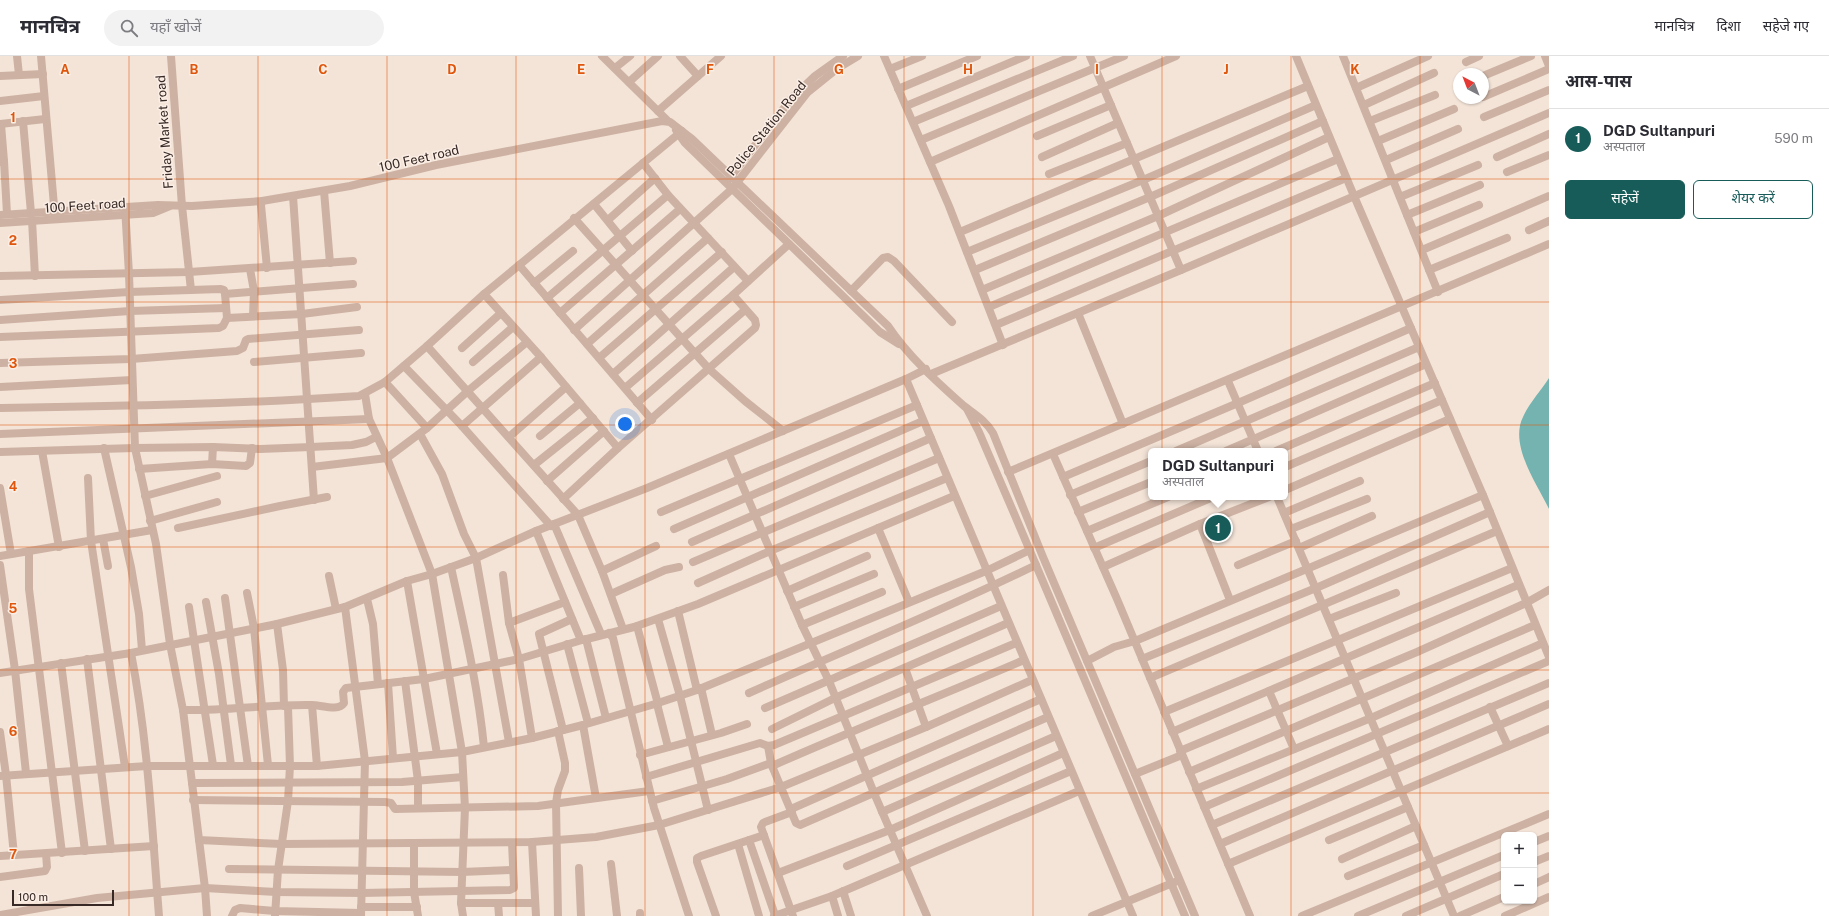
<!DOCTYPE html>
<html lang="hi">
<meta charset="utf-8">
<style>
body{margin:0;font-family:"Public Sans","Noto Sans Devanagari",sans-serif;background:#f2f2f3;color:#2b2b33}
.controls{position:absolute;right:12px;bottom:12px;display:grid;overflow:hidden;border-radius:6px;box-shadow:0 1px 3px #0004}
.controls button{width:36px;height:36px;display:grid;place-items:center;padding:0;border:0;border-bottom:1px solid #e1e1e2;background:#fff;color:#2b2b33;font:20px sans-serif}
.compass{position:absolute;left:1453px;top:12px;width:36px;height:36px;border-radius:50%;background:#fff;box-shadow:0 1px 3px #0004;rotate:318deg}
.scale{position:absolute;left:12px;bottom:10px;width:102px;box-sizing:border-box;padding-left:4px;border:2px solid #372926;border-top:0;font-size:11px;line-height:14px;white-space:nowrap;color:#372926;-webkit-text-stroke:3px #fbeee5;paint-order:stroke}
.you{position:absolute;left:625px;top:368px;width:14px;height:14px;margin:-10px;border:3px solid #fff;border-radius:50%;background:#1a73e8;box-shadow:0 0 0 6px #1a73e833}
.badge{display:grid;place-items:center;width:26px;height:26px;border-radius:50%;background:#175c59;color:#fff;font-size:13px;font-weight:700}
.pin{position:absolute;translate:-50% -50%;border:2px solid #fff;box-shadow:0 1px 4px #0006}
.popup{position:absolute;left:1148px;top:392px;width:140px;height:52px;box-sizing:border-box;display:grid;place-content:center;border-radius:6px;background:#fff;filter:drop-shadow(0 1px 3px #0005);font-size:13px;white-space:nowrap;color:#7c7c81}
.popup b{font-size:15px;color:#2b2b33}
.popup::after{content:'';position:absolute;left:50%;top:100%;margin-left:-8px;border:8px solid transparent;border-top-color:#fff}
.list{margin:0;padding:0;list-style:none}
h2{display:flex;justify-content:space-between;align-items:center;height:52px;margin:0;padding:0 16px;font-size:17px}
h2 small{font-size:13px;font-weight:400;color:#7c7c81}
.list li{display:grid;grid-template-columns:26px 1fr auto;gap:12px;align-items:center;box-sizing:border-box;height:60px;padding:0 16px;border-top:1px solid #e1e1e2}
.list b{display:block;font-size:15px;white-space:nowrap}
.list p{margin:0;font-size:13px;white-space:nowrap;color:#7c7c81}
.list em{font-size:13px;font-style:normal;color:#7c7c81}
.actions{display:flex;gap:8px;padding:12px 16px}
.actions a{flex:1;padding:9px 0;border:1px solid #175c59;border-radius:6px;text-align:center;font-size:14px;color:#175c59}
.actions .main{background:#175c59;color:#fff}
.icon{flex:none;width:22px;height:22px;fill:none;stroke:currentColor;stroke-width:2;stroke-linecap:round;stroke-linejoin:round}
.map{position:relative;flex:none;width:1549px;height:860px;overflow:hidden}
header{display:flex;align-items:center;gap:24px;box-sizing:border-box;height:56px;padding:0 20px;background:#fff;border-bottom:1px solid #e1e1e2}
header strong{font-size:19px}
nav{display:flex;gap:22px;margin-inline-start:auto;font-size:14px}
.search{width:280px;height:36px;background:#f2f2f3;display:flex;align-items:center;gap:10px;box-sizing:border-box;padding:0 14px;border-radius:22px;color:#7c7c81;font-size:15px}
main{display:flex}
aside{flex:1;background:#fff}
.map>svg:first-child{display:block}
</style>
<header>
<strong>मानचित्र</strong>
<div class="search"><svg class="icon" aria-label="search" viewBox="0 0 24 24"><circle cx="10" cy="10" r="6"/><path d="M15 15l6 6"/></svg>यहाँ खोजें</div>
<nav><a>मानचित्र</a><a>दिशा</a><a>सहेजे गए</a></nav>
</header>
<main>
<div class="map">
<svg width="1549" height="860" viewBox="0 0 1549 860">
<rect width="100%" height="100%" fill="#f4e4d8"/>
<path fill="#74b3af" d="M1549,322V453C1537,428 1509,389 1523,361C1529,347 1541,335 1549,322Z"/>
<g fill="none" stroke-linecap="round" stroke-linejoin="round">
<g stroke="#cdb2a3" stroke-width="8">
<polyline points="17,0 19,19"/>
<polyline points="41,0 55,161"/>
<polyline points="171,0 182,150 191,234"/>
<polyline points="602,0 667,64"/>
<polyline points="680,0 698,20"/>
<polyline points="884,0 949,150 1003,289"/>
<polyline points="1090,0 1181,214"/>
<polyline points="1296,0 1354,140 1483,439 1549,601"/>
<polyline points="1343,0 1438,236"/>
<polyline points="1545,0 1549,10"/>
<polyline points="1466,6 1479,0"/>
<polyline points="615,12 630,0"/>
<polyline points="890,13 922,0"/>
<polyline points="0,20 43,18"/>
<polyline points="1483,20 1531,0"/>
<polyline points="629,26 658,0"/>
<polyline points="1356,32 1428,0"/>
<polyline points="898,33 977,0"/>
<polyline points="1483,41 1549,13"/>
<polyline points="0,45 44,40"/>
<polyline points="1364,49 1434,17"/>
<polyline points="906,50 1026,0"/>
<polyline points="658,55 721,0"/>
<polyline points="1484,61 1549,34"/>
<polyline points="23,65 31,157"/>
<polyline points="1370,65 1435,39"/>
<polyline points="913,66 1073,0"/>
<polyline points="0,68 45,63"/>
<polyline points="1,68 4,105"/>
<polyline points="676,74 685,87 880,276 899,288"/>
<polyline points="1037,80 1111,49"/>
<polyline points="921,84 1124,0"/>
<polyline points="1378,85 1454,53"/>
<polyline points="1042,101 1118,67"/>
<polyline points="1497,101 1549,78"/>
<polyline points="1386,104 1458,73"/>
<polyline points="0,106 4,105 7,158"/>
<polyline points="930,106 1176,0"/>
<polyline points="643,107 668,139 748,225"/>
<polyline points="1507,116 1549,99"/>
<polyline points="1049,118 1127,87"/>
<polyline points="729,123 791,43 815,20 843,0"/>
<polyline points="324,135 330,207"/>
<polyline points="293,140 314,444"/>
<polyline points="1400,141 1478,109"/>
<polyline points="262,145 261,149 267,212"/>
<polyline points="594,148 632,195"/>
<polyline points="125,151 129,218 135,392 156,488 170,588 183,654 205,832 207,860"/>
<path d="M0,159L158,149L192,150L262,145L350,130L436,109L662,65L670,66L692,83L888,270C908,300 937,326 964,350C976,359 985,364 993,377L1043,501L1195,860"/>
<polyline points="1407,159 1480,129"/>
<polyline points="574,162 709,313 745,345 783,375"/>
<polyline points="32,164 35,220"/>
<polyline points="608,164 655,122"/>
<polyline points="0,167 153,157 170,150"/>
<polyline points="1529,174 1549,165"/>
<polyline points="960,176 1308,30"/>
<polyline points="1414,176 1479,149"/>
<polyline points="1422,194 1549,140"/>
<polyline points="967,196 1143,124 1316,49"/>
<polyline points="519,209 652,364"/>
<polyline points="250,213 254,235 253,260"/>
<polyline points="975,214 1150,141 1323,65"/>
<polyline points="1429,214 1507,182"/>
<polyline points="0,220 189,216 353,205"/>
<polyline points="534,227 573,195"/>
<polyline points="982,234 1158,160 1329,81"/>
<polyline points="851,235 883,202 888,201 894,205 952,266"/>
<polyline points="225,238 353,228"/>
<polyline points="484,238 541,301 618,392"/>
<polyline points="547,242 668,139"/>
<polyline points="0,244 129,236 221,233 224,234 225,238 227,262 223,270 219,272 0,281"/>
<polyline points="989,251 1338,103"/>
<polyline points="560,257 680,153"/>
<polyline points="1078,257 1123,368"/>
<polyline points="227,262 302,258 357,251"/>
<polyline points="0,264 130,255 226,252"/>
<polyline points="996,269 1346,122"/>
<polyline points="574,274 732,133 807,37 838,12 858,0"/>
<polyline points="587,288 708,182"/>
<polyline points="427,290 578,459 602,515 623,573"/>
<polyline points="462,292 501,257"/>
<polyline points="599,302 722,196"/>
<polyline points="254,306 361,297"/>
<polyline points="473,306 513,271"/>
<polyline points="0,307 131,303 237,295 243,292 246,284 248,283 359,274"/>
<polyline points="404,310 462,370 551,470"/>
<polyline points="613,318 734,211"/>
<polyline points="931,318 1181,214 1549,57"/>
<polyline points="906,323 1133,860"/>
<polyline points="1228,325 1258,395"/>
<polyline points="385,326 427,372"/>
<polyline points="0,331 132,324"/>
<polyline points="625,332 733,239 789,188"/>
<polyline points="365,338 369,363 387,402 432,518 462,696 465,752 461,847 498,847 499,860"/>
<polyline points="637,347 745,254"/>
<path d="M0,352C120,350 240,348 359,340L385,326L427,290L484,238L682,75"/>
<polyline points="967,353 979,376 1016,462 1185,860"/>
<polyline points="462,370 541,301"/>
<polyline points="0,378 369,363"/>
<polyline points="420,378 442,418 464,478 476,502 509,686"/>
<polyline points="540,380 580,347"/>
<polyline points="509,381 566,331"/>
<polyline points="104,392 131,511 139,558 142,594"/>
<polyline points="42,395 59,491"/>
<polyline points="1176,395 1419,291"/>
<polyline points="1226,395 1426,308"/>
<polyline points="1276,395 1435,327"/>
<polyline points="0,396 135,392 213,391 260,393 311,391 352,389 366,386 376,381"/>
<polyline points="729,398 802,569 829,625 874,737 927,860"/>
<polyline points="1053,398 1117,543 1250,860"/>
<polyline points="212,408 213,391"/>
<polyline points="534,409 593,362"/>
<polyline points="312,411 387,402 427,372 469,334 527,286"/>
<polyline points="1285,411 1442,344"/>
<polyline points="139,413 212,408 246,410 250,407 252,392"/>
<polyline points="1008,416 1549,188"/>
<polyline points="1063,421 1238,347 1411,272"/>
<polyline points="88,422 91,485 125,711"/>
<polyline points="547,425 604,375"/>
<polyline points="0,432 11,498"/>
<polyline points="1285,434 1450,363"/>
<polyline points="1070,439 1151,405"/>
<polyline points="145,440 217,420"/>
<polyline points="1277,441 1454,860"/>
<polyline points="563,443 618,392 755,272 756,269 755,264 733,239"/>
<polyline points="661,456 917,349"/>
<polyline points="1078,456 1151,426"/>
<polyline points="1284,457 1360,425"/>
<polyline points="150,465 217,446"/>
<polyline points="554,468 601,578"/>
<polyline points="1200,468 1230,544"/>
<polyline points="178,472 280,450 327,441"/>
<polyline points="878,472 909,546"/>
<polyline points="674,473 923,365"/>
<polyline points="1291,473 1367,443"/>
<polyline points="536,475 580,582 583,584 634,571 698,548 954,440"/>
<polyline points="1087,475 1168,441"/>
<polyline points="103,483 108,510"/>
<polyline points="692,486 931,382"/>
<polyline points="1094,492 1213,441"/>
<polyline points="1299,492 1372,460"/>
<polyline points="29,495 29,533 62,797"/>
<polyline points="0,500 152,474"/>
<polyline points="693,506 939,402"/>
<polyline points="0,509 15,614 26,717"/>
<polyline points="1238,509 1296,485"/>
<path d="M451,511C464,571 478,630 484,691"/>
<polyline points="1103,511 1200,468 1269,441"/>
<polyline points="602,515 656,490"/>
<polyline points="503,519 509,567 519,603 532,682"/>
<polyline points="329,520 336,553"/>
<polyline points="407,525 437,698"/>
<polyline points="698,527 770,495 947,422"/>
<polyline points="787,535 867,500"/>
<polyline points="247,537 254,572 268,709"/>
<polyline points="611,538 665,514 679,511"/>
<polyline points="225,542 248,710"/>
<polyline points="367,543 373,568 378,628"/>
<polyline points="206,546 219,618 231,709"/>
<polyline points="189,551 213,709"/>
<polyline points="345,551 365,705 361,860"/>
<polyline points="794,551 874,518"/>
<polyline points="678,555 697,634"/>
<polyline points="658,563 680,640 708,754"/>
<polyline points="1329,563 1396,537"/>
<polyline points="509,567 565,546"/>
<polyline points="277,568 283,614 284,650"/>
<polyline points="802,569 882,536"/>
<polyline points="637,570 658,648"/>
<polyline points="609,577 613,582 654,752 689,860"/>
<polyline points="586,583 606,662"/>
<polyline points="567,588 588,667"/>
<path d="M131,597C148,684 152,772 159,860"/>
<polyline points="87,603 111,793"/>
<polyline points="1142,603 1316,532 1490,456"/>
<polyline points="1087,605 1114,591 1135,585 1483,439"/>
<polyline points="61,607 85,795"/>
<polyline points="905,612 926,671"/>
<polyline points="0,617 131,597 277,568 345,551 407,525 432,518 476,502 536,475 647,432 906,323 926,313"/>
<polyline points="1150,622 1497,475"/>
<polyline points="405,625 418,725 418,751"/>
<polyline points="388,627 393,702"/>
<polyline points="701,632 712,679"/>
<polyline points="1269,635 1294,693"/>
<path d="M749,637C845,594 942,555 1036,509"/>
<polyline points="657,648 668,691"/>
<polyline points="312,649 317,710"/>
<polyline points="1490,651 1508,690"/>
<polyline points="765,652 1001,550"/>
<path d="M183,654C226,655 269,648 312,649C322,649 338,656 344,647L343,636L346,632L424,623L519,603L582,584"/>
<polyline points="1164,656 1512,512"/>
<polyline points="583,669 596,742"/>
<polyline points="772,673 835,642 1008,567"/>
<polyline points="563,674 539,578 572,563"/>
<polyline points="0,676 6,719 14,799"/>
<polyline points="1172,676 1518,529"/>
<polyline points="768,690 771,707"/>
<polyline points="1180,695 1417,596 1526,547 1549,534"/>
<polyline points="640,699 721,677 747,668"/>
<polyline points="772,710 796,767 800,769 1048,661"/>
<polyline points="1189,716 1535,569"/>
<polyline points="1135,718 1182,699"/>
<polyline points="0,720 147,710 317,710 462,696 532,682 583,669 655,648 697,634 986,515 1030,494"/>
<polyline points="646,721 760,687 768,690 774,689 1016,587"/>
<polyline points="192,727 402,726 463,721"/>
<polyline points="1196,733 1371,662 1543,587"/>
<polyline points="193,744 385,746 391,747 395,753 538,750 649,735"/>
<path d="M652,745L727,723L771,707L772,710C855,673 940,640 1024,604"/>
<polyline points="1204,751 1549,605"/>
<polyline points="791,753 1041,643"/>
<polyline points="792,756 765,766 763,767 761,771 793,860"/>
<polyline points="882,756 1056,680"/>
<polyline points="1212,769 1549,627"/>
<polyline points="199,784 281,788 532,786 596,781 659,769 781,731 926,671 1032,624"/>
<polyline points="749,784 775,859"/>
<polyline points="1329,784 1408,751"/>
<polyline points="532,786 536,860"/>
<polyline points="1534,786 1549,780"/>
<polyline points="414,787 414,836 418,860"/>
<polyline points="738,788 759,860"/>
<polyline points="1220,788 1549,648"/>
<polyline points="0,800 154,790"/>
<polyline points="1342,803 1416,770"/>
<polyline points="1534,806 1549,800"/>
<polyline points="611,808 617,860"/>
<polyline points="1228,808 1549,673"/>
<polyline points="847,810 1071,715"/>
<polyline points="579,812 581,860"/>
<polyline points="229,813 462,816 513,814"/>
<polyline points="778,817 890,774 1063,697"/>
<polyline points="1348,820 1424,789"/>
<polyline points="0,821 45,815 47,811 46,798"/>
<polyline points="1534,828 1549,821"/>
<polyline points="843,835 851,860"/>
<polyline points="832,840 838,860"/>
<polyline points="461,847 463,860"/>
<polyline points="498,847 535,847"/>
<polyline points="361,851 417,851"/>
<polyline points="640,857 640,860"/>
<polyline points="0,859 97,842 205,832 276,836 362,837 510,834 514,832 514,830 512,787"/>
<polyline points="232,860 235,854 240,852 275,855 361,857"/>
<polyline points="275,860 278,814 288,745 290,710 288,651"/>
<polyline points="558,860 556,747 558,734 565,715 565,707 558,675"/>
<polyline points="716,860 697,806 697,802 701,800 764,779"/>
<polyline points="774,860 832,840 1079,735"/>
<polyline points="1092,860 1175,826"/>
<polyline points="1302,860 1549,758"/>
<polyline points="1358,860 1504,799"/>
<polyline points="1406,860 1504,818"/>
<polyline points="1460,860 1504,841"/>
<polyline points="1505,860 1549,841"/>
</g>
</g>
<path fill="none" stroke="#df570d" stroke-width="1" stroke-opacity="0.55" d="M129,0V860M258,0V860M387,0V860M516,0V860M645,0V860M774,0V860M904,0V860M1033,0V860M1162,0V860M1291,0V860M1420,0V860M0,123H1549M0,246H1549M0,369H1549M0,491H1549M0,614H1549M0,737H1549"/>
<g text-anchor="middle" stroke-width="3" stroke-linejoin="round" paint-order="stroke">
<g font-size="13" fill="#372926" stroke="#fbeee5">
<text transform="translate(766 72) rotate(-51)" y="5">Police Station Road</text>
<text transform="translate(164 76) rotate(-94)" y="5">Friday Market road</text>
<text transform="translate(419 102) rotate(-13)" y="5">100 Feet road</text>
<text transform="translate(85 149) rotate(-4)" y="5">100 Feet road</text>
</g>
</g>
<g font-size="13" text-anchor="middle" font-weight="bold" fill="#df570d" stroke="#fbeee5" stroke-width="3" stroke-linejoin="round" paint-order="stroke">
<text x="65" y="18">A</text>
<text x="194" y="18">B</text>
<text x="323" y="18">C</text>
<text x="452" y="18">D</text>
<text x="581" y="18">E</text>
<text x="710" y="18">F</text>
<text x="839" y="18">G</text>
<text x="968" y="18">H</text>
<text x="1097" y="18">I</text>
<text x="1226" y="18">J</text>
<text x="1355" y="18">K</text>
<text x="13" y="66">1</text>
<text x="13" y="189">2</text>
<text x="13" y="312">3</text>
<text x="13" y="435">4</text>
<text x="13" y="557">5</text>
<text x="13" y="680">6</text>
<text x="13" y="803">7</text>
</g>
</svg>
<div class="controls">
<button>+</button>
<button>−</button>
</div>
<svg class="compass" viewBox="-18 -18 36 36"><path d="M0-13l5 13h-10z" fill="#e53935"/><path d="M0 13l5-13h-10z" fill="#7c7c81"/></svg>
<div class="scale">100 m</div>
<div class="you"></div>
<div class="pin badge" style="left:1218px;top:472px">1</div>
<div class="popup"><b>DGD Sultanpuri</b>अस्पताल</div>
</div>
<aside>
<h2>आस-पास<small></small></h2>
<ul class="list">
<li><span class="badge">1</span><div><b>DGD Sultanpuri</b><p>अस्पताल</p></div><em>590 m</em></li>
</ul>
<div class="actions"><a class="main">सहेजें</a><a>शेयर करें</a></div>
</aside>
</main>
